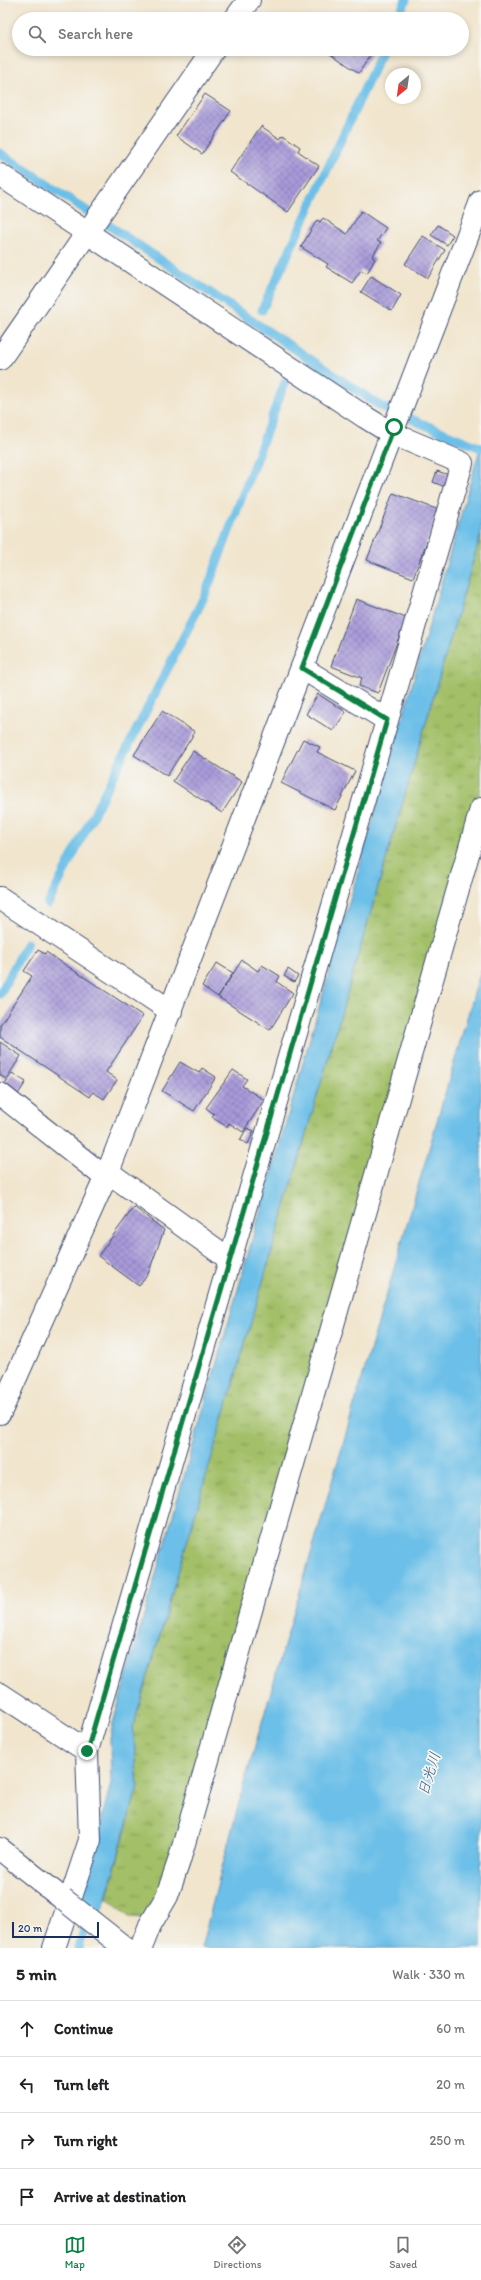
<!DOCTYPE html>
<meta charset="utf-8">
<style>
body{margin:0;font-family:Itim,"Klee One",sans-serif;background:#f6f6f6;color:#202124}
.compass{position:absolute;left:385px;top:68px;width:36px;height:36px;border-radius:50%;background:#fff;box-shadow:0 2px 6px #0003;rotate:209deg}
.scale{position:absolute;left:12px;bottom:10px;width:87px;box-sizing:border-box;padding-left:4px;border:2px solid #1b2f5e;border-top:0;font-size:11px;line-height:14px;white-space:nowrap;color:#1b2f5e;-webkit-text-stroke:3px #f6f6f2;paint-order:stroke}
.stop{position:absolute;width:12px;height:12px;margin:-9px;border:3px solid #0b8043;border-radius:50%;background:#fff}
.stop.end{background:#0b8043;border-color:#fff;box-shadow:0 1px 4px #0008}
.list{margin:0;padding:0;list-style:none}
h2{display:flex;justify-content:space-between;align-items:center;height:52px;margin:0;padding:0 16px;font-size:17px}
h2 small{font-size:13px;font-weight:400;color:#757577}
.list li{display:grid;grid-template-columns:26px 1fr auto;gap:12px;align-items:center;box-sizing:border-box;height:56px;padding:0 16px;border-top:1px solid #e0e0e0}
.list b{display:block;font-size:15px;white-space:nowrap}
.list em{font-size:13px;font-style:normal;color:#757577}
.icon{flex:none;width:22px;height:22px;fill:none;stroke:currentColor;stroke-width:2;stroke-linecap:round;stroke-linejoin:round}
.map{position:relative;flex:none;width:481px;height:1948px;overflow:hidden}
.search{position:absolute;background:#fff;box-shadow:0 2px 6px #0003;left:12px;right:12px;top:12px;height:44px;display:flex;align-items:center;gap:10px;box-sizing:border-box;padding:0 14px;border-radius:22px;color:#757577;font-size:15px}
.sheet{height:276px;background:#fff}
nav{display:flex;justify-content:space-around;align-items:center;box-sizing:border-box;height:56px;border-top:1px solid #e0e0e0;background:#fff;font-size:11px;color:#757577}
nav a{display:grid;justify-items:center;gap:2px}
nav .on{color:#0b8043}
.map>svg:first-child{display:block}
</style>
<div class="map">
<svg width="481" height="1948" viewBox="0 0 481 1948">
<defs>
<pattern id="grass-tufts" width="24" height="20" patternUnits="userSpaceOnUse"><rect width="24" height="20" fill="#a3c067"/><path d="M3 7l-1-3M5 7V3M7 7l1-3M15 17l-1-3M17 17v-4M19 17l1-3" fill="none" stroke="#849c58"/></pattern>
<pattern id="building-cross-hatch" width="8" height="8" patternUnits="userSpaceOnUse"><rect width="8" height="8" fill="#a89ad9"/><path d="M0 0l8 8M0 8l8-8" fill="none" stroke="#887eb3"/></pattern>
</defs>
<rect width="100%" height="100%" fill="#f6f6f2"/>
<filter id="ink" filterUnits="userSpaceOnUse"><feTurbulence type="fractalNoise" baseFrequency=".025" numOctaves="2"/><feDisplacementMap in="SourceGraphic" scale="8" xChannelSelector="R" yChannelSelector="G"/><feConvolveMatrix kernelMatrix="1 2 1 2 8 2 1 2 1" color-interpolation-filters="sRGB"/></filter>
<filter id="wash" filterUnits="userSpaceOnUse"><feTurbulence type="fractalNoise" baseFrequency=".012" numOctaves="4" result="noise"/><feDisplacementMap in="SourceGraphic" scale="16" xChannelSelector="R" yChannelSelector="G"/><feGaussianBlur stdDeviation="0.9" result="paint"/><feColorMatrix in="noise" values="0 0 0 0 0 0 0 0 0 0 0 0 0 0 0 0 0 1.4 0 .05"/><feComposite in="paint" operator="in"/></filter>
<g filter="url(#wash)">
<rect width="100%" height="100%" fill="#f1e5cd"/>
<polygon fill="url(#grass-tufts)" stroke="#5f7862" points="481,534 481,787 300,1422 161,1890 145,1918 129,1917 107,1898 138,1786 133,1727"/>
<g fill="#6cbfe8" stroke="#4477a3">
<polygon points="481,445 481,534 133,1727 138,1786 96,1933 73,1921 85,1883 111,1783 110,1739 113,1723"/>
<polygon points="481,970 481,1948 201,1948 243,1787"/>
</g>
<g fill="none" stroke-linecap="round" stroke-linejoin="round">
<g stroke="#6cbfe8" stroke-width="9">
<polyline points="397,19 406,0"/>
<polyline points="0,153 382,407 481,448"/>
<polyline points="262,310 383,49"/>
<polyline points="48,904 205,595 285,382"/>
<polyline points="0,994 27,943"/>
<polyline points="79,1948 87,1918"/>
</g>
</g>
<g id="blocks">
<g fill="url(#building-cross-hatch)">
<polygon points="324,49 374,49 359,73"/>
<polygon points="205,94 231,111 202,154 176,136"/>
<polygon points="261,126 280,139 283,135 300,147 298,151 319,166 288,212 230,172"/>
<polygon points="361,211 386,228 377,241 381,243 372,257 375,259 367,273 361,270 352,283 326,267 328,264 301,247 317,220 320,222 323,218 347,234"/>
<polygon points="438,225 453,235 447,245 431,235"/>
<polygon points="423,236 445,250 428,278 405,264"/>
<polygon points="371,276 401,295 392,311 361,292"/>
<polygon points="437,471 449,475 445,487 433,482"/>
<polygon points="393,493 439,510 413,578 367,560"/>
<polygon points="356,599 406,618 378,693 359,686 362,678 331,666"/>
<polygon points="318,694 346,712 333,731 306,714"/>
<polygon points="162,711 195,732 167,776 134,755"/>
<polygon points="303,739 320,747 317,752 355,771 335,810 281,783"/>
<polygon points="193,751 242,782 222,813 173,781"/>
<polygon points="38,950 45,954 46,952 143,1016 106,1072 117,1080 104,1099 93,1092 90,1097 0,1037 0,1025 32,976 24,971"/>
<polygon points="242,960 258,971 262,965 280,976 277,982 293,993 270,1030 218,997"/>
<polygon points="217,963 233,973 218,997 202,986"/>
<polygon points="288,969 298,976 294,982 284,976"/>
<polygon points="0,1042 21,1056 6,1079 0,1075"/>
<polygon points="180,1062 199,1073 202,1068 216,1077 194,1111 162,1091"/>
<polygon points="233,1070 247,1079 242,1086 264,1100 243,1132 229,1123 227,1127 212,1117 214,1114 206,1108"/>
<polygon points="12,1073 26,1082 18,1094 4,1085"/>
<polygon points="247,1128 254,1131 248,1144 240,1140"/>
<polygon points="134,1207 164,1230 148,1274 139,1286 98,1256"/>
</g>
</g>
</g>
<g filter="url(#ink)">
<use href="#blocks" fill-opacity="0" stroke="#3b4a6f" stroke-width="1"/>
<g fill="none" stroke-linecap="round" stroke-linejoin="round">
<defs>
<g id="minor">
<polyline points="235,19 249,0"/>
<polyline points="0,175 365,417 391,433 462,463 87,1751"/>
<polyline points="0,359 214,49"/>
<polyline points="302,668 387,720"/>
<polyline points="0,898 171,1011"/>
<polyline points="0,1094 106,1178"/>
<polyline points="108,1172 229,1259"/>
<polyline points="0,1694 87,1751 90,1840 54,1948"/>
<polyline points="141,1948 150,1925 167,1896 179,1861 481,809"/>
</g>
<polyline id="tertiary" points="0,1413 108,1172 481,201"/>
<polyline id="secondary" points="0,1849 63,1899"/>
</defs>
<use href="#minor" stroke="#3b4a6f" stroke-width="24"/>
<use href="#tertiary" stroke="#3b4a6f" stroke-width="24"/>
<use href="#secondary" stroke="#3b4a6f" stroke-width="24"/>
<use href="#minor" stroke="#fff" stroke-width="22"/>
<use href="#tertiary" stroke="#fff" stroke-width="22"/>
<use href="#secondary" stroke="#fff" stroke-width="22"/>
<defs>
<polyline id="secondary-bridge" points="63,1899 125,1948"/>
</defs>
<use href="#secondary-bridge" stroke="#3b4a6f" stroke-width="24" stroke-linecap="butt"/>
<use href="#secondary-bridge" stroke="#fff" stroke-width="22"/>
</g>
</g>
<g fill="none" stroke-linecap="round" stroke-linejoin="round" filter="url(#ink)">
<polyline stroke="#0b8043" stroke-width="5" points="87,1751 387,720 302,668 394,427"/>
</g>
<g text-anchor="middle" stroke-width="3.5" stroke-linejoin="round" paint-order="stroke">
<g font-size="15" font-style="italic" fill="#335a87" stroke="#f6f6f2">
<text transform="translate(429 1774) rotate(-73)" y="5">日光川</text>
</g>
</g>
</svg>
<svg class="compass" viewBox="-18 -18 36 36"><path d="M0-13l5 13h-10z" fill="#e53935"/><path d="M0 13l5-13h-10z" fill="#757577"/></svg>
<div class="scale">20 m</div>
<div class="stop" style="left:394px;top:427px"></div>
<div class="stop end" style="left:87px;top:1751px"></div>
<div class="search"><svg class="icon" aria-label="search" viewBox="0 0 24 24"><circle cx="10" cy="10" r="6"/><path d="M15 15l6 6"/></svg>Search here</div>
</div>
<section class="sheet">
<h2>5 min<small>Walk · 330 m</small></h2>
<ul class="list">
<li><svg class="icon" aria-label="ahead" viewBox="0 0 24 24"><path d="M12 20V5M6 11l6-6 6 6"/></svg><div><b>Continue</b></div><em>60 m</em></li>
<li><svg class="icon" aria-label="left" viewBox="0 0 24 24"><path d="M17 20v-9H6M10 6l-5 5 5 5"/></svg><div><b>Turn left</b></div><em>20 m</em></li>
<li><svg class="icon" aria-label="right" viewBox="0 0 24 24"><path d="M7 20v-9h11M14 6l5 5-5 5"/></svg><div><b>Turn right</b></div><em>250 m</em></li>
<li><svg class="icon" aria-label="arrive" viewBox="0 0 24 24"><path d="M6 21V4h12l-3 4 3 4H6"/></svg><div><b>Arrive at destination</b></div></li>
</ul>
</section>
<nav>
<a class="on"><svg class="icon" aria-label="map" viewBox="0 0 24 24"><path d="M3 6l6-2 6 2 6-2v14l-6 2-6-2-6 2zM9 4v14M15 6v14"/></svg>Map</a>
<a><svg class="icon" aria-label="directions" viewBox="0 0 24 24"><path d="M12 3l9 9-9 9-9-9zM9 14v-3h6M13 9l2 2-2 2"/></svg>Directions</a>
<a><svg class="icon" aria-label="saved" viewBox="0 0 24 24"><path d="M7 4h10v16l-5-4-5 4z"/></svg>Saved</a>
</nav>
